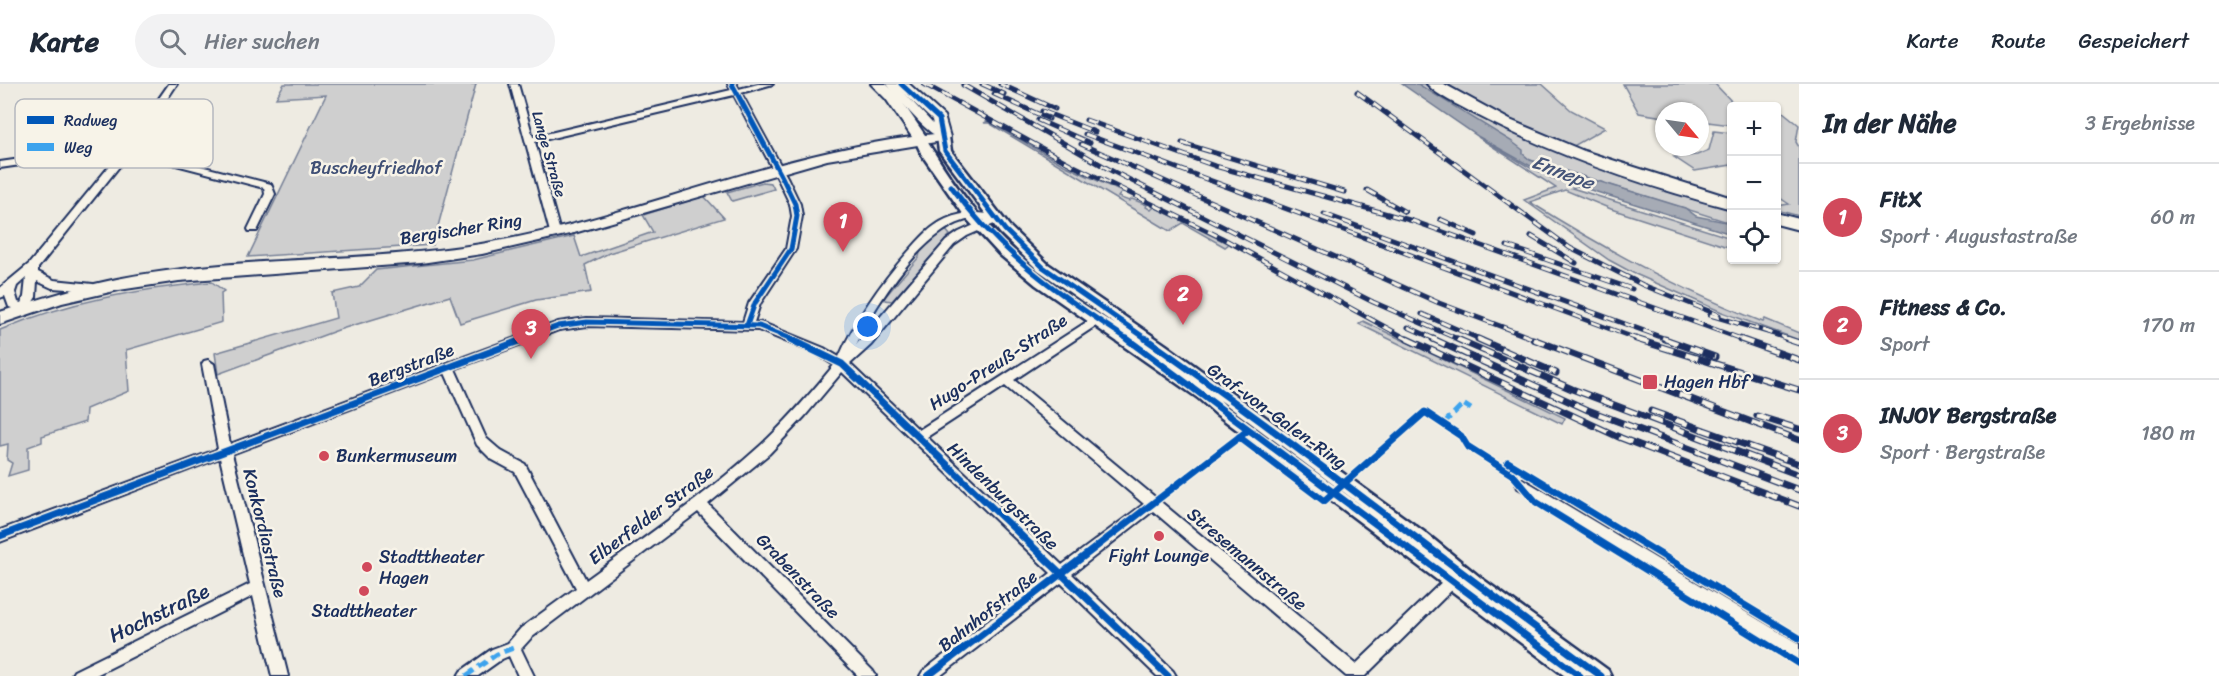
<!DOCTYPE html>
<html lang="de">
<meta charset="utf-8">
<style>
body{margin:0;font-family:Sriracha,sans-serif;background:#f2f2f3;color:#1f2937}
.controls{position:absolute;right:18px;top:18px;display:grid;overflow:hidden;border-radius:6px;box-shadow:0 2px 4px #0004}
.controls button{width:54px;height:54px;display:grid;place-items:center;padding:0;border:0;border-bottom:2px solid #e0e1e3;background:#fff;color:#1f2937;font:30px sans-serif}
.compass{position:absolute;left:1655px;top:18px;width:54px;height:54px;border-radius:50%;background:#fff;box-shadow:0 2px 4px #0004;rotate:119deg}
.you{position:absolute;left:868px;top:243px;width:21px;height:21px;margin:-15px;border:4px solid #fff;border-radius:50%;background:#1a73e8;box-shadow:0 0 0 9px #1a73e833}
.badge{display:grid;place-items:center;width:39px;height:39px;border-radius:50%;background:#d1495b;color:#fff;font-size:20px;font-weight:700}
.pin{position:absolute;translate:-50% -50px;filter:drop-shadow(0 2px 3px #0008)}
.pin::after{content:'';position:absolute;top:32px;width:21px;height:18px;background:inherit;clip-path:polygon(0 0,100% 0,50% 100%)}
.list{margin:0;padding:0;list-style:none}
h2{display:flex;justify-content:space-between;align-items:center;height:78px;margin:0;padding:0 24px;font-size:26px}
h2 small{font-size:20px;font-weight:400;color:#747a83}
.list li{display:grid;grid-template-columns:39px 1fr auto;gap:18px;align-items:center;box-sizing:border-box;height:108px;padding:0 24px;border-top:2px solid #e0e1e3}
.list b{display:block;font-size:22px;white-space:nowrap}
.list p{margin:0;font-size:20px;white-space:nowrap;color:#747a83}
.list em{font-size:20px;font-style:normal;color:#747a83}
.icon{flex:none;width:33px;height:33px;fill:none;stroke:currentColor;stroke-width:2;stroke-linecap:round;stroke-linejoin:round}
.map{position:relative;flex:none;width:1799px;height:592px;overflow:hidden}
header{display:flex;align-items:center;gap:36px;box-sizing:border-box;height:84px;padding:0 30px;background:#fff;border-bottom:2px solid #e0e1e3}
header strong{font-size:28px}
nav{display:flex;gap:33px;margin-inline-start:auto;font-size:21px}
.search{width:420px;height:54px;background:#f2f2f3;display:flex;align-items:center;gap:15px;box-sizing:border-box;padding:0 21px;border-radius:33px;color:#747a83;font-size:22px}
main{display:flex}
aside{flex:1;background:#fff}
.map>svg:first-child{display:block}
</style>
<header>
<strong>Karte</strong>
<div class="search"><svg class="icon" aria-label="search" viewBox="0 0 24 24"><circle cx="10" cy="10" r="6"/><path d="M15 15l6 6"/></svg>Hier suchen</div>
<nav><a>Karte</a><a>Route</a><a>Gespeichert</a></nav>
</header>
<main>
<div class="map">
<svg width="1799" height="592" viewBox="0 0 1799 592">
<rect width="100%" height="100%" fill="#eeebe2"/>
<filter id="ink" filterUnits="userSpaceOnUse"><feTurbulence type="fractalNoise" baseFrequency=".0167" numOctaves="2"/><feDisplacementMap in="SourceGraphic" scale="12" xChannelSelector="R" yChannelSelector="G"/><feConvolveMatrix kernelMatrix="1 2 1 2 8 2 1 2 1" color-interpolation-filters="sRGB"/></filter>
<g filter="url(#ink)">
<g fill="#cfcfcf" stroke="#757f96" stroke-width="1.5">
<polygon points="284,0 476,0 433,161 248,173 326,11 276,14"/>
<path d="M1418,0H1425C1520,60 1624,91 1730,124L1731,139L1530,76Z"/>
<polygon points="1446,0 1542,0 1571,26 1605,44 1572,63 1496,30"/>
<polygon points="1623,0 1715,0 1736,22 1732,22 1731,41 1700,37 1700,27 1664,27 1664,33 1639,29"/>
<polygon points="1777,23 1799,41 1796,58 1799,63 1799,132 1777,126 1777,122 1789,120 1777,112 1777,40 1781,40 1777,36"/>
<polygon points="988,37 1064,81 1122,108 1118,113 1129,117 1132,115 1147,121 1146,123 1151,126 1154,123 1229,160 1225,163 1183,139 1170,147 989,39 984,39"/>
<polygon points="1714,47 1731,49 1731,81 1695,87 1674,73 1697,71 1709,66"/>
<path d="M1478,53L1529,83L1576,102L1572,104L1731,154V164L1611,125L1565,106L1530,118C1606,166 1680,206 1763,238L1765,235L1799,249V256L1722,228L1633,189L1609,176L1524,116L1556,104Z"/>
<polygon points="763,98 771,99 774,105 732,117 727,108"/>
<polygon points="704,112 724,134 609,169 585,181 591,208 536,216 460,239 450,212 338,246 218,290 215,269 336,234 332,209 359,203 376,186 473,176 574,152 581,173 653,148 643,131"/>
<polygon points="945,145 950,151 892,217 885,216 884,214 919,173 921,164"/>
<path d="M212,198L224,207L221,209L222,238L126,266L129,307L86,325L85,338L42,352V358L28,363V386L8,392L12,379L7,376L8,360L0,362V246C69,217 139,205 212,198Z"/>
<polygon points="1363,237 1565,334 1562,340 1359,240"/>
</g>
<polygon fill="#a6abb5" stroke="#6e7992" stroke-width="1.5" points="1402,0 1418,0 1511,57 1523,66 1523,70 1530,76 1685,124 1696,132 1731,139 1731,150 1552,94 1479,53"/>
<g fill="none" stroke-linecap="round" stroke-linejoin="round">
<polyline stroke="#6e7992" stroke-width="3" points="1445,0 1455,6"/>
<defs>
<g id="minor">
<path d="M169,0H177L134,65L271,100L275,110L257,147H249L248,145L265,110L264,104L130,69L38,184V188L54,196L93,200L98,204L97,207L52,204L37,197L36,213L27,227L23,228L9,223L5,212L0,214V204L29,180L121,68H110L0,84V78L110,62L125,63ZM26,194L24,213L21,219L18,218L15,208L17,202Z"/>
<path d="M510,0H518L533,53L731,6L728,0H736L739,5L758,0H773L741,9L788,95L800,120L802,132L796,165L760,220L754,238L763,239L824,264L839,273C856,234 880,200 908,168C919,156 930,142 946,135C964,127 982,128 1001,133L1002,135L1001,137L967,152L954,161L871,261L850,280L919,346L1096,232L1100,233L1102,236L1100,239L1014,296L1356,580L1447,493L1452,491L1457,493L1459,497L1457,501L1365,592H1346L1153,427L1072,490L1173,587L1176,592H1157L1061,499L940,592H920L923,587L1051,489L842,288L805,332L769,370L708,420L873,587L876,592H858L698,428L531,554L521,565L534,592H518L509,572L502,575L478,592H458L461,587L492,565L508,559L521,544L576,504L515,388L491,375L477,361L445,289L232,370L288,592H272L253,512L94,592H71L74,587L250,500L220,374L0,458V446L218,365L202,280L204,277L208,276L214,280L230,360L558,238L587,234L743,238L749,219L786,165L792,132L790,120L778,95L734,11L535,58L560,148L555,151L550,148ZM973,135L985,136L959,148L946,157L856,261C875,221 926,140 973,135ZM587,242L758,246L816,270L834,281C811,309 787,337 760,362C706,411 645,453 586,496L525,380L501,367L486,354L455,285L559,246ZM1005,302L1144,420L1062,481L927,353Z"/>
<path d="M887,0H896L932,39L946,51V55C931,57 897,13 887,0Z"/>
<polygon points="1523,395 1799,560 1799,575 1518,404 1516,400 1518,396"/>
</g>
<path id="tertiary" d="M943,49L949,53L951,67L1010,143L1048,180L1166,261L1427,450L1481,494L1608,586L1611,592H1565L1216,330L1198,314L1036,201L999,170L966,134L922,71L915,56L917,54H925C949,93 975,131 1008,163C1039,194 1079,217 1116,241L1038,186L1000,149L939,67L937,53ZM1220,316L1369,427L1226,322Z"/>
<path id="secondary" d="M871,0H886L896,9L925,51L935,50L932,36L894,0H909L944,32L950,53L948,56L827,76L574,149L482,170L421,179L179,197L119,206L62,219L0,240V228C39,215 77,203 117,195C237,171 360,180 481,160C627,136 764,72 912,53L886,15Z"/>
<g id="primary">
<path d="M1427,0H1444L1510,36L1584,67L1732,114V125C1643,102 1554,71 1473,29C1459,21 1437,12 1427,0Z"/>
<polygon points="1776,129 1799,135 1799,146 1776,140"/>
</g>
</defs>
<use href="#minor" stroke="#1b2f5e" stroke-width="4"/>
<use href="#tertiary" stroke="#1b2f5e" stroke-width="5"/>
<use href="#secondary" stroke="#1b2f5e" stroke-width="4"/>
<use href="#primary" stroke="#1b2f5e" stroke-width="4"/>
<use href="#minor" fill="#f7f3e8" fill-rule="evenodd"/>
<use href="#tertiary" fill="#f7f3e8" fill-rule="evenodd"/>
<use href="#secondary" fill="#f7f3e8" fill-rule="evenodd"/>
<use href="#primary" fill="#f7f3e8" fill-rule="evenodd"/>
<defs>
<g id="rail-far1">
<polyline points="924,0 1074,82 1222,154 1409,256"/>
<polyline points="982,0 1004,10"/>
<polyline points="1000,0 1055,25"/>
<polyline points="963,1 1112,87 1373,218 1460,256"/>
<polyline points="1357,8 1570,164 1643,201 1719,231"/>
<polyline points="994,10 1049,35"/>
<polyline points="1042,27 1095,48"/>
<polyline points="1038,36 1090,59"/>
<polyline points="1086,36 1215,82 1413,137 1744,256"/>
<polyline points="1085,50 1640,256"/>
<polyline points="1182,59 1344,108"/>
<polyline points="1081,60 1439,219 1537,256"/>
<polyline points="1367,106 1405,128"/>
<polyline points="1324,130 1669,256"/>
<polyline points="1440,135 1476,151"/>
<polyline points="1531,152 1576,179"/>
<polyline points="1507,162 1632,205"/>
<polyline points="1422,230 1482,256"/>
<polyline points="1710,231 1771,249"/>
<polyline points="1408,243 1437,256"/>
<polyline points="1762,246 1791,256"/>
</g>
<g id="rail">
<polyline points="1407,255 1621,354 1799,422"/>
<polyline points="1433,255 1588,326 1799,406"/>
<polyline points="1457,255 1572,305 1799,391"/>
<polyline points="1478,255 1556,289"/>
<polyline points="1533,255 1799,356"/>
<polyline points="1636,255 1799,306"/>
<polyline points="1665,255 1715,273"/>
<polyline points="1740,255 1799,276"/>
<polyline points="1787,255 1799,259"/>
<polyline points="1651,327 1799,380"/>
<polyline points="1757,332 1799,345"/>
</g>
</defs>
<use href="#rail-far1" stroke="#1b2f5e" stroke-width="5"/>
<use href="#rail" stroke="#1b2f5e" stroke-width="7"/>
<use href="#rail-far1" stroke="#f7f3e8" stroke-width="3" stroke-dasharray="10" stroke-linecap="butt"/>
<use href="#rail" stroke="#f7f3e8" stroke-width="4.5" stroke-dasharray="13" stroke-linecap="butt"/>
<g stroke="#3da3ed" stroke-width="5" stroke-dasharray="10 5" stroke-linecap="butt">
<polyline points="1443,340 1463,320 1471,325"/>
<polyline points="466,592 497,570 513,564"/>
</g>
<defs>
<g id="cycleway-far1">
<polyline points="732,0 783,95 795,120 797,132 791,165 755,219 747,241"/>
<polyline points="901,0 939,35 945,67 1005,146 1043,183 1148,256"/>
<path d="M951,102C999,169 1061,212 1129,256"/>
<polyline points="520,256 558,242 587,238 759,242 794,256"/>
</g>
<g id="cycleway">
<polyline points="790,255 842,280 1168,592"/>
<polyline points="1127,255 1580,592"/>
<path d="M1146,255C1301,363 1449,481 1601,592"/>
<polyline points="1239,353 1324,417 1425,328 1461,352 1467,362 1513,391 1536,418 1799,580"/>
<polyline points="1508,378 1799,554"/>
<polyline points="0,452 524,255"/>
<polyline points="928,592 1247,347"/>
</g>
</defs>
<use href="#cycleway-far1" stroke="#f7f3e8" stroke-width="8"/>
<use href="#cycleway" stroke="#f7f3e8" stroke-width="10"/>
<use href="#cycleway-far1" stroke="#0057b8" stroke-width="5"/>
<use href="#cycleway" stroke="#0057b8" stroke-width="7"/>
</g>
</g>
<g fill="#d1495b" stroke="#f7f3e8" stroke-width="2">
<rect x="1642" y="290" width="16" height="16" rx="3"/>
<circle cx="324" cy="372" r="6"/>
<circle cx="1159" cy="452" r="6"/>
<circle cx="367" cy="483" r="6"/>
<circle cx="364" cy="507" r="6"/>
</g>
<g text-anchor="middle" stroke-width="5" stroke-linejoin="round" paint-order="stroke">
<g font-size="15" fill="#1b2f5e" stroke="#f7f3e8">
<text transform="translate(549 70) rotate(74)" y="5">Lange Straße</text>
</g>
<g font-size="18" fill="#3f4f75" stroke="#f7f3e8">
<text x="376" y="90">Buscheyfriedhof</text>
</g>
<g font-size="18" fill="#1b2f5e" stroke="#f7f3e8">
<text transform="translate(461 145) rotate(-9)" y="6">Bergischer Ring</text>
<text transform="translate(998 278) rotate(-33)" y="6">Hugo-Preuß-Straße</text>
<text transform="translate(411 281) rotate(-21)" y="6">Bergstraße</text>
<text transform="translate(1277 332) rotate(36)" y="6">Graf-von-Galen-Ring</text>
<text transform="translate(1003 412) rotate(44)" y="6">Hindenburgstraße</text>
<text transform="translate(651 431) rotate(-37)" y="6">Elberfelder Straße</text>
<text transform="translate(265 449) rotate(76)" y="6">Konkordiastraße</text>
<text transform="translate(1247 475) rotate(40)" y="6">Stresemannstraße</text>
<text transform="translate(798 492) rotate(46)" y="6">Grabenstraße</text>
<text transform="translate(988 527) rotate(-38)" y="6">Bahnhofstraße</text>
</g>
<g font-size="18" fill="#1b2f5e" stroke="#f7f3e8" text-anchor="start">
<text x="1664" y="304">Hagen Hbf</text>
<text x="336" y="378">Bunkermuseum</text>
<text x="1159" y="478" text-anchor="middle">Fight Lounge</text>
<text x="379" y="479">Stadttheater<tspan x="379" dy="21">Hagen</tspan></text>
<text x="364" y="533" text-anchor="middle">Stadttheater</text>
</g>
<g font-size="20" font-style="italic" fill="#455478" stroke="#f7f3e8">
<text transform="translate(1563 88) rotate(21)" y="7">Ennepe</text>
</g>
<g font-size="21" fill="#1b2f5e" stroke="#f7f3e8">
<text transform="translate(159 529) rotate(-26)" y="7">Hochstraße</text>
</g>
</g>
<rect x="15" y="15" width="198" height="69" rx="9" fill="#f7f3e8" stroke="#b5b8bf" stroke-width="1.5"/>
<rect x="27" y="32" width="27" height="8" fill="#0057b8"/>
<rect x="27" y="59" width="27" height="8" fill="#3da3ed"/>
<g font-size="16" fill="#1b2f5e">
<text x="64" y="42">Radweg</text>
<text x="64" y="69">Weg</text>
</g>
</svg>
<div class="controls">
<button>+</button>
<button>−</button>
<button><svg class="icon" aria-label="locate" viewBox="0 0 24 24"><circle cx="12" cy="12" r="6"/><path d="M12 2v4M12 18v4M2 12h4M18 12h4"/></svg></button>
</div>
<svg class="compass" viewBox="-18 -18 36 36"><path d="M0-13l5 13h-10z" fill="#e53935"/><path d="M0 13l5-13h-10z" fill="#747a83"/></svg>
<div class="you"></div>
<div class="pin badge" style="left:843px;top:168px">1</div>
<div class="pin badge" style="left:1183px;top:241px">2</div>
<div class="pin badge" style="left:531px;top:275px">3</div>
</div>
<aside>
<h2>In der Nähe<small>3 Ergebnisse</small></h2>
<ul class="list">
<li><span class="badge">1</span><div><b>FitX</b><p>Sport · Augustastraße</p></div><em>60 m</em></li>
<li><span class="badge">2</span><div><b>Fitness &amp; Co.</b><p>Sport</p></div><em>170 m</em></li>
<li><span class="badge">3</span><div><b>INJOY Bergstraße</b><p>Sport · Bergstraße</p></div><em>180 m</em></li>
</ul>
</aside>
</main>
